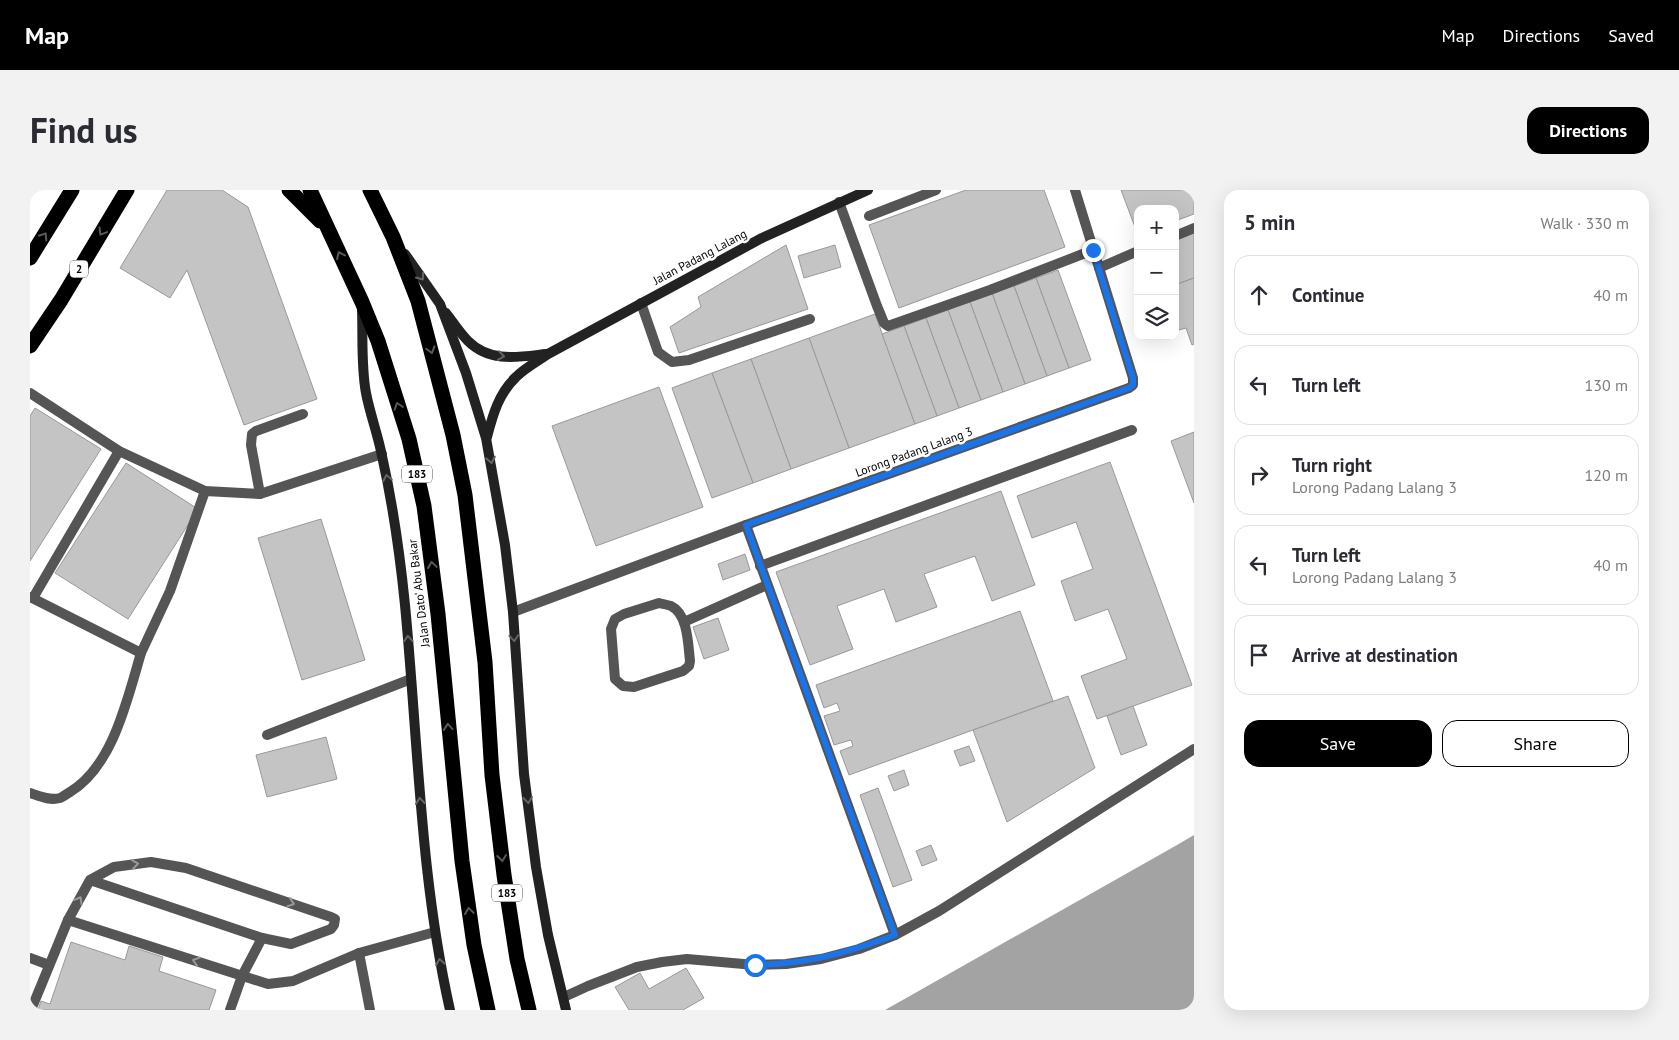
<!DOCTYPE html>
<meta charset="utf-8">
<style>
body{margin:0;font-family:"PT Sans",sans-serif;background:#f2f2f3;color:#2b2b33}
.controls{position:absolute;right:15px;top:15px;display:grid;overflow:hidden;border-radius:10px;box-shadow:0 5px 20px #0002}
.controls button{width:45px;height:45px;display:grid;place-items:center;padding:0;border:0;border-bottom:1px solid #e1e1e2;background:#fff;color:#2b2b33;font:25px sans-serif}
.stop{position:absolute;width:15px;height:15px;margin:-11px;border:4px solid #1a73e8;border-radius:50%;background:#fff}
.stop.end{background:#1a73e8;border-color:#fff;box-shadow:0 1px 5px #0008}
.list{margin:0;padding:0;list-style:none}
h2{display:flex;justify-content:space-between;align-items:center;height:65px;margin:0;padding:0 20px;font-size:21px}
h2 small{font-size:16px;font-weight:400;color:#7c7c81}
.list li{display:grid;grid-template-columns:32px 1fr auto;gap:15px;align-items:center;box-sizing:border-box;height:80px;margin:0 10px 10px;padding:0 10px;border:1px solid #e1e1e2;border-radius:15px}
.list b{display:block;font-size:19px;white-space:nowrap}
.list p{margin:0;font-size:16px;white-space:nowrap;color:#7c7c81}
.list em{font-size:16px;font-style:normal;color:#7c7c81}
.actions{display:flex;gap:10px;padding:15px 20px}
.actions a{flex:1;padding:11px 0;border:1px solid #000;border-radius:15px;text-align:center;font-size:18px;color:#000}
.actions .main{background:#000;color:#fff}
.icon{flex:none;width:28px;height:28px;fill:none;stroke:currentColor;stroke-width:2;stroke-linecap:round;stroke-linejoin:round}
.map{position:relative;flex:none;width:1164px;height:820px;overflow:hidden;border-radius:15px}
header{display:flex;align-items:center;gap:30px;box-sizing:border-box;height:70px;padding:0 25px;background:#000;color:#fff}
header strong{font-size:24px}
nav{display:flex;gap:28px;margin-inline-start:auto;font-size:18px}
.intro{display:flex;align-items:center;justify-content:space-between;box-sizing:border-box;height:120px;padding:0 30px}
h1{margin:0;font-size:35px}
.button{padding:12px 22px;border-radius:15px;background:#000;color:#fff;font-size:18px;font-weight:700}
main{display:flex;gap:30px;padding:0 30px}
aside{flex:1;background:#fff;border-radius:15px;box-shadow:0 5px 20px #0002}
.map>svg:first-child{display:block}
</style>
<header>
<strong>Map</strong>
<nav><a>Map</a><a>Directions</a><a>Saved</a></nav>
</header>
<div class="intro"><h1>Find us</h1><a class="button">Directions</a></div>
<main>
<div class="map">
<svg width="1164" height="820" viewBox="0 0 1164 820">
<rect width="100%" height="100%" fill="#fff"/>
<polygon fill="#a3a3a3" points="1164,645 1164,820 855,820 1147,655"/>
<g fill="#c4c4c4" stroke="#999">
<polygon points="137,0 192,0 218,17 287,209 214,235 157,80 140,108 90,78"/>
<polygon points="936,0 1014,0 1035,57 869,118 839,35"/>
<polygon points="1091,0 1164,0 1164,24 1145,31 1145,19 1108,19 1108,45"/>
<polygon points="1164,43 1164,88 1145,95 1145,50"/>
<polygon points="756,55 778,119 649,163 640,137 671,117 668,107"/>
<polygon points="805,55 811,77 774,88 768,66"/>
<polygon points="1028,80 1061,170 1039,178 1006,88"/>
<polygon points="1006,88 1039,178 1017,186 984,96"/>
<polygon points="1164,88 1164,154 1162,155 1156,138 1145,141 1145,95"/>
<polygon points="984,96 1017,186 995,194 962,103"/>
<polygon points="962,103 995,194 973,202 940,112"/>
<polygon points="940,112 973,202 951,210 918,120"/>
<polygon points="918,120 951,210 929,218 896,128"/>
<polygon points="845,124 885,234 819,258 779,148"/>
<polygon points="896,128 929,218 907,226 874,136"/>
<polygon points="874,136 907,226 885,234 852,144"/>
<polygon points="779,148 819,258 761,279 721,169"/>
<polygon points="721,169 761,279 723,293 682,183"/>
<polygon points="682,183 723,293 682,308 642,198"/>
<polygon points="629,197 673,317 566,356 522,236"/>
<polygon points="5,218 71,259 0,371 0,226"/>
<polygon points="1164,242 1164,313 1141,251"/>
<polygon points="1080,272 1162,495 1067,529 1051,486 1097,469 1078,419 1045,431 1031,391 1063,379 1046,332 1002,348 987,306"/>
<polygon points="96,273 168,319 98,429 25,383"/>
<polygon points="971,301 1005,395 962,411 945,366 894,384 907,417 866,432 854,399 807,416 823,459 780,475 746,382"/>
<polygon points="291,329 335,470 272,490 228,348"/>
<polygon points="715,364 720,380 693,390 688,374"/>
<polygon points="990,421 1023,511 819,585 810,561 823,556 821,550 804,555 794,526 810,521 807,513 794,518 786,495"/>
<polygon points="688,428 699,460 674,469 663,437"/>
<polygon points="1038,506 1065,578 977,632 943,540"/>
<polygon points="1103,516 1117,555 1091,565 1077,526"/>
<polygon points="296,547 307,589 237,607 226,565"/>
<polygon points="939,556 945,571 930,576 924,561"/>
<polygon points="874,580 879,595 864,601 858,586"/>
<polygon points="848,598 882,690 863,697 830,605"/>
<polygon points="901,655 907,670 892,676 886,661"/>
<polygon points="41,752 95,770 99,756 133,767 129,781 186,800 179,820 8,820 11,811 20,814"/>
<polygon points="656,778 674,808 653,820 599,820 585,797 610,783 619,799"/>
</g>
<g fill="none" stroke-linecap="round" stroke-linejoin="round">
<g stroke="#555" stroke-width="10">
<polyline points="809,12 847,116 854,133 858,136 960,100 1063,60"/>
<polyline points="839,26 906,0"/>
<polyline points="1145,46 1164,38"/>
<polyline points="1069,78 1108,61"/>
<polyline points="611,113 628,162 642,172 659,170 780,129"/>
<polyline points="230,304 221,255 222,244 226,241 273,224"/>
<polyline points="716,335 865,745"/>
<polyline points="730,376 1102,240"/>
<polyline points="3,408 89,261"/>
<path d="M629,413C633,414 638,415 641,416C658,424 658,454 660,471L659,476L653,481L604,497L593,496L585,489L581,439L585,429L594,424Z"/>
<polyline points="654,432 737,395"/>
<polyline points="237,545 381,489"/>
<path d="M0,603C9,606 20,611 30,608C33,607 37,604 40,602C83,576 97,510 111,463"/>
<polyline points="38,730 238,794 263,791 329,763 405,742"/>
<polyline points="329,763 340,820"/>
<polyline points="0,768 19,775"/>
<polyline points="534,807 558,796 607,777 632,772 657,769 725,775 756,774 791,769 829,759 865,745 909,721 1164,559"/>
<polyline points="1,820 38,730 60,690 84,677 121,672 156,678 301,727 305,729 304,735 301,739 261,754 232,748 60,690"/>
<polyline points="200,820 212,786 232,748"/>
</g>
<g stroke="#555" stroke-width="10">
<polyline points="0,203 89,261 175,301 230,304 352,264"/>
<polyline points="0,407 111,463 140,401 175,301"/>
<polyline points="483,422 716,335 1099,198 1103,195 1103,188 1045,0"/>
</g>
<g stroke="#222" stroke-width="10">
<polyline points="375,64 410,114 436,183 456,248 475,355 483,422 494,584 506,677 518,745 536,820"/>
<path d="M332,120C333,148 331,176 336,203C340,224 348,245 352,266C363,315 370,365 375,415C388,550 390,687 420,820"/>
<path d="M416,123C423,132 430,143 438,151C460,173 489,167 516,164"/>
<path d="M457,247C463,224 469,203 486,187C495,178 508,171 518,164L732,48L838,0"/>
</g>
<g stroke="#000" stroke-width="15">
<polyline points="259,0 290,31"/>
<polyline points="280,0 332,112 348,151 379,249 394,316 408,424 432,671 444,755 458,820"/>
<polyline points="340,0 363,47 388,111 423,245 435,305 455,472 462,585 474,685 487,769 499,820"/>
<polyline points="0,68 42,0"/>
<polyline points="0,156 31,110 97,0"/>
</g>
</g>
<defs><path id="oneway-chevron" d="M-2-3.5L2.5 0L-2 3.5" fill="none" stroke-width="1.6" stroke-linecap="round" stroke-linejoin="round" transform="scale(1.25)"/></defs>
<g stroke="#595959">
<use href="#oneway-chevron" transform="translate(72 42) rotate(121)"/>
<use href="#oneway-chevron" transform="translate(14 46) rotate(-57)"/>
<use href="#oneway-chevron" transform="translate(310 65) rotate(-115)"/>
<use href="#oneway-chevron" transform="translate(401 160) rotate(74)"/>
<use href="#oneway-chevron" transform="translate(368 216) rotate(-108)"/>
<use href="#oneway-chevron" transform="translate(402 375) rotate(-98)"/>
<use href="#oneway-chevron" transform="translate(418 537) rotate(-95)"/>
<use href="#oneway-chevron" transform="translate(472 668) rotate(83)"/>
<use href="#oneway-chevron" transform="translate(439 721) rotate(-98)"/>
</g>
<g stroke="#646464">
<use href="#oneway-chevron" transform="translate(391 87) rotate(55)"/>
<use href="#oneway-chevron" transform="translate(471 166) rotate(8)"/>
<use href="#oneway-chevron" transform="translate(461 270) rotate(79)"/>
<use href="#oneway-chevron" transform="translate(357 288) rotate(-101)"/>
<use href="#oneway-chevron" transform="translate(484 448) rotate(86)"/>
<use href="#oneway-chevron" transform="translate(378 449) rotate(-94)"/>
<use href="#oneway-chevron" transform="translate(498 610) rotate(83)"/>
<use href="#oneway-chevron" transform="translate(390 611) rotate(-96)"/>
<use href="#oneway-chevron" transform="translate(410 772) rotate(-100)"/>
</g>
<g stroke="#999">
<use href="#oneway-chevron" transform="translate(105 674) rotate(-8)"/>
<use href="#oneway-chevron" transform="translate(49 710) rotate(-61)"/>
<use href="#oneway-chevron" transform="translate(261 713) rotate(18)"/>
<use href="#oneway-chevron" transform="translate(166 771) rotate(-162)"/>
</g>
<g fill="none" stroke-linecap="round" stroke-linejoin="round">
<path stroke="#1a73e8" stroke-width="6" d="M725,775C777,774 817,763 865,745L716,335L1099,198L1103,195V188L1063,60"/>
</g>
<g text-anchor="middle" stroke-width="5" stroke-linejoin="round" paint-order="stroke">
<g fill="#fff" stroke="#4c4c4c" stroke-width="1">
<rect x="40" y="70.5" width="18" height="17" rx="4"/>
<rect x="372" y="275.5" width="30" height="17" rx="4"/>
<rect x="462" y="694.5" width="30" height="17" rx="4"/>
</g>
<g font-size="11" font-weight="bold" fill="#000">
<text x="49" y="83">2</text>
<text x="387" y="288">183</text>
<text x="477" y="707">183</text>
</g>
<g font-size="12" fill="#000" stroke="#fff">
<text transform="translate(670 67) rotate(-28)" y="4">Jalan Padang Lalang</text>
<text transform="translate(884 262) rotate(-20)" y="4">Lorong Padang Lalang 3</text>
<text transform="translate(389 403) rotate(-97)" y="4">Jalan Dato' Abu Bakar</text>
</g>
</g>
</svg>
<div class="controls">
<button>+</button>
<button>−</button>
<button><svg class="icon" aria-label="layers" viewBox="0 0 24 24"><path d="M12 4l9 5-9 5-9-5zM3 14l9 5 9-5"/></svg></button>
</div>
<div class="stop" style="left:725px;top:775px"></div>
<div class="stop end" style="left:1063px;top:60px"></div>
</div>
<aside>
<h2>5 min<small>Walk · 330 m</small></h2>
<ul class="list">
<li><svg class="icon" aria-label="ahead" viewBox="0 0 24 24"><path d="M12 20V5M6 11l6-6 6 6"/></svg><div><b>Continue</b></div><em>40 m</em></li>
<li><svg class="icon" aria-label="left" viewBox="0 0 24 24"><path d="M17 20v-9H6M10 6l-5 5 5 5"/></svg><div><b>Turn left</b></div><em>130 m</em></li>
<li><svg class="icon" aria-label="right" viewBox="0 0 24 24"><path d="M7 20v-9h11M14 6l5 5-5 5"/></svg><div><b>Turn right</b><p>Lorong Padang Lalang 3</p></div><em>120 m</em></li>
<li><svg class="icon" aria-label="left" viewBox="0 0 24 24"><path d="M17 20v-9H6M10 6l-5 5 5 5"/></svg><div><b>Turn left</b><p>Lorong Padang Lalang 3</p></div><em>40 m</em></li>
<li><svg class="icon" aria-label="arrive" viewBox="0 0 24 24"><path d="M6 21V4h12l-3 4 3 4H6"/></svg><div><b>Arrive at destination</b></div></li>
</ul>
<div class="actions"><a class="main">Save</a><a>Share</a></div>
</aside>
</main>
